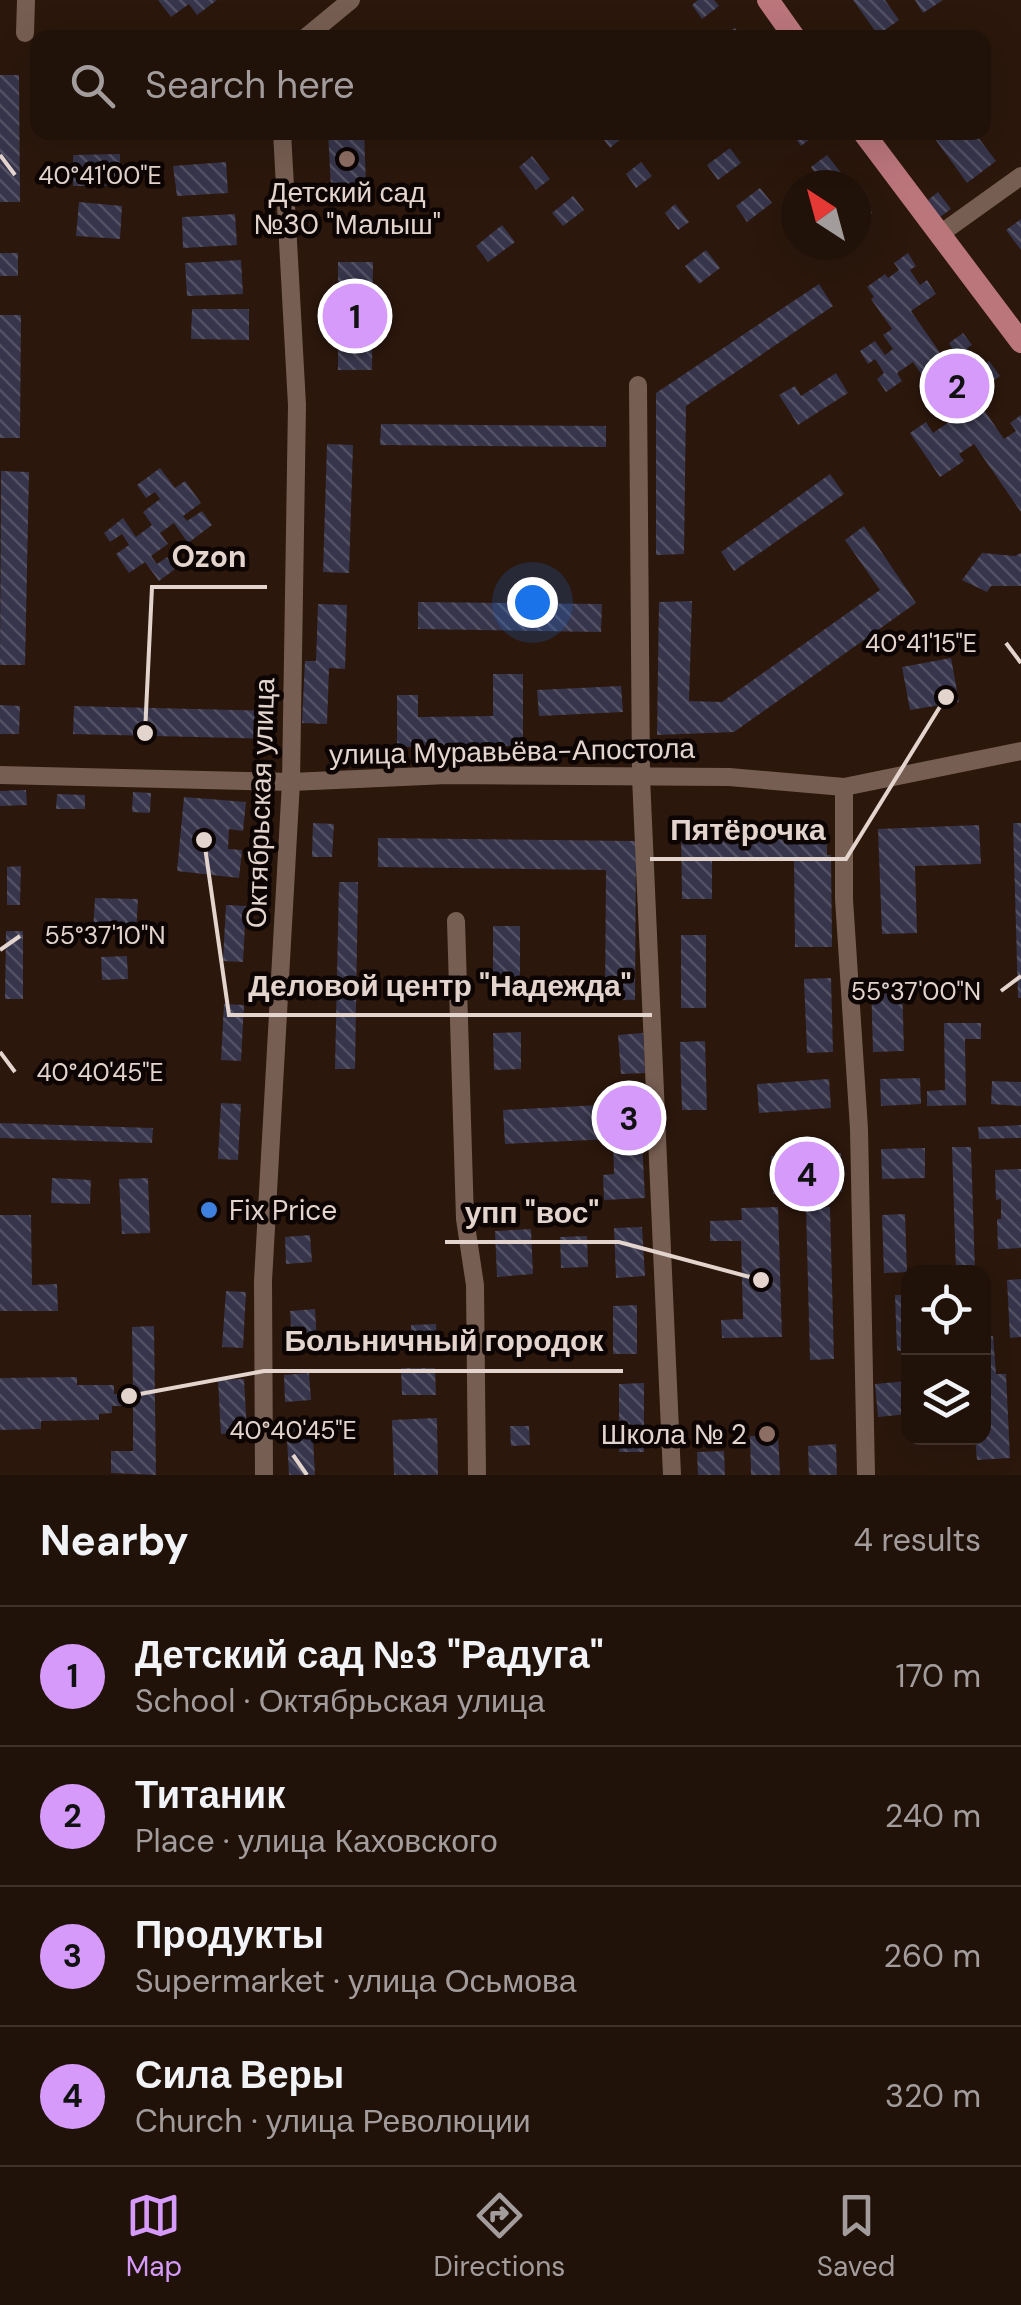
<!DOCTYPE html>
<meta charset="utf-8">
<style>
body{margin:0;font-family:"DM Sans",sans-serif;background:#281a12;color:#f1f3f6}
.controls{position:absolute;right:30px;bottom:30px;display:grid;overflow:hidden;border-radius:20px;box-shadow:0 10px 40px #0002}
.controls button{width:90px;height:90px;display:grid;place-items:center;padding:0;border:0;border-bottom:2px solid #3d312a;background:#201109;color:#f1f3f6;font:50px sans-serif}
.compass{position:absolute;left:781px;top:170px;width:90px;height:90px;border-radius:50%;background:#201109;box-shadow:0 10px 40px #0002;rotate:324deg}
.you{position:absolute;left:532px;top:602px;width:35px;height:35px;margin:-25px;border:8px solid #fff;border-radius:50%;background:#1a73e8;box-shadow:0 0 0 15px #1a73e833}
.badge{display:grid;place-items:center;width:65px;height:65px;border-radius:50%;background:#d69bfa;color:#111;font-size:32px;font-weight:700}
.pin{position:absolute;translate:-50% -50%;border:5px solid #fff;box-shadow:0 2px 10px #0006}
.list{margin:0;padding:0;list-style:none}
h2{display:flex;justify-content:space-between;align-items:center;height:130px;margin:0;padding:0 40px;font-size:42px}
h2 small{font-size:32px;font-weight:400;color:#a29d9c}
.list li{display:grid;grid-template-columns:65px 1fr auto;gap:30px;align-items:center;box-sizing:border-box;height:140px;padding:0 40px;border-top:2px solid #3d312a}
.list b{display:block;font-size:38px;white-space:nowrap}
.list p{margin:0;font-size:32px;white-space:nowrap;color:#a29d9c}
.list em{font-size:32px;font-style:normal;color:#a29d9c}
.icon{flex:none;width:55px;height:55px;fill:none;stroke:currentColor;stroke-width:2;stroke-linecap:round;stroke-linejoin:round}
.map{position:relative;flex:none;width:1021px;height:1475px;overflow:hidden}
.search{position:absolute;background:#201109;box-shadow:0 10px 40px #0002;left:30px;right:30px;top:30px;height:110px;display:flex;align-items:center;gap:25px;box-sizing:border-box;padding:0 35px;border-radius:20px;color:#a29d9c;font-size:38px}
.sheet{height:690px;background:#201109}
nav{display:flex;justify-content:space-around;align-items:center;box-sizing:border-box;height:140px;border-top:2px solid #3d312a;background:#201109;font-size:28px;color:#a29d9c}
nav a{display:grid;justify-items:center;gap:5px}
nav .on{color:#d69bfa}
.map>svg:first-child{display:block}
</style>
<div class="map">
<svg width="1021" height="1475" viewBox="0 0 1021 1475">
<defs>
<pattern id="building-back-hatch" width="6" height="6" patternUnits="userSpaceOnUse" patternTransform="scale(2.5)"><rect width="6" height="6" fill="#37354b"/><path d="M-1 5l2 2M0 0l6 6M5-1l2 2" fill="none" stroke="#545164"/></pattern>
</defs>
<rect width="100%" height="100%" fill="#2b170c"/>
<g fill="url(#building-back-hatch)">
<polygon points="158,0 217,0 197,15 189,4 171,17"/>
<polygon points="698,0 714,0 719,6 702,19 692,5"/>
<polygon points="853,0 885,0 899,20 878,35"/>
<polygon points="915,0 943,0 923,13"/>
<polygon points="735,28 742,38 722,38"/>
<polygon points="0,75 19,75 20,202 0,202"/>
<polygon points="328,132 364,132 366,186 331,188"/>
<polygon points="598,132 629,132 610,148"/>
<polygon points="791,132 813,132 815,135 801,146"/>
<polygon points="930,132 974,132 996,161 967,183"/>
<polygon points="730,148 741,163 718,180 707,165"/>
<polygon points="120,154 120,186 73,186 73,155"/>
<polygon points="827,155 842,174 824,185 811,167"/>
<polygon points="532,156 550,179 536,190 519,167"/>
<polygon points="226,162 228,193 177,196 173,166"/>
<polygon points="641,162 652,176 636,188 626,174"/>
<polygon points="760,188 772,203 747,222 736,206"/>
<polygon points="856,192 872,213 856,225"/>
<polygon points="938,192 951,209 940,217 928,200"/>
<polygon points="573,196 584,210 563,226 552,213"/>
<polygon points="79,202 122,206 120,239 76,236"/>
<polygon points="675,204 689,222 678,230 665,213"/>
<polygon points="235,214 237,245 183,248 182,217"/>
<polygon points="1021,219 1021,250 1006,230"/>
<polygon points="502,225 515,242 488,262 476,246"/>
<polygon points="706,250 720,268 699,284 685,266"/>
<rect x="0" y="253" width="18" height="23"/>
<polygon points="908,253 916,266 910,270 920,285 927,280 936,294 911,311 943,357 953,350 949,343 963,333 972,345 967,348 981,367 989,361 1000,376 973,394 1004,439 1016,431 1010,423 1021,415 1021,512 974,444 959,454 964,461 940,477 910,433 926,422 933,433 952,420 913,362 897,373 902,381 886,392 877,379 884,373 875,359 868,364 860,351 875,341 885,355 893,349 883,335 892,329 871,299 874,297 867,287 885,274 888,278 899,270 894,263"/>
<polygon points="241,260 243,294 187,296 185,263"/>
<polygon points="338,262 373,262 372,370 338,370"/>
<polygon points="819,284 833,306 686,406 684,554 656,555 656,393"/>
<polygon points="192,309 249,309 249,340 191,339"/>
<polygon points="0,315 21,315 20,438 0,438"/>
<polygon points="836,373 848,393 798,425 779,395 795,386 801,396"/>
<polygon points="381,424 606,426 606,447 380,445"/>
<polygon points="327,444 353,445 349,573 323,572"/>
<polygon points="160,468 175,488 185,481 201,503 183,516 187,521 202,511 212,525 188,543 174,523 160,533 168,544 151,556 157,564 167,557 175,569 159,581 145,562 129,573 116,554 129,545 122,534 110,542 104,533 123,518 136,537 152,525 143,512 160,499 155,492 146,498 137,485"/>
<polygon points="1,471 29,472 25,665 0,665"/>
<polygon points="830,474 844,494 734,571 721,552"/>
<polygon points="864,526 916,603 734,732 657,735 659,602 692,601 689,701 722,702 880,590 845,540"/>
<polygon points="982,553 1015,556 1021,553 1021,586 991,586 987,592 962,580"/>
<polygon points="418,602 602,604 601,632 418,629"/>
<polygon points="318,604 347,605 345,669 329,668 327,724 302,723 305,661 316,661"/>
<polygon points="951,658 959,702 910,710 902,667"/>
<polygon points="493,674 523,674 523,746 397,747 397,695 418,695 418,717 493,716"/>
<polygon points="621,686 623,712 539,716 537,690"/>
<polygon points="0,705 20,706 19,734 0,734"/>
<polygon points="74,706 275,711 274,739 73,734"/>
<polygon points="26,790 27,805 0,806 0,791"/>
<polygon points="133,792 151,793 150,813 132,812"/>
<polygon points="57,794 85,795 85,809 56,809"/>
<polygon points="184,797 246,802 243,831 229,829 228,849 242,850 239,878 177,871"/>
<polygon points="313,823 334,824 332,857 312,857"/>
<polygon points="1013,823 1021,823 1021,998 1018,998"/>
<polygon points="979,825 981,864 915,866 917,933 882,934 878,829"/>
<polygon points="813,828 813,832 827,832 827,855 831,855 832,947 795,947 794,860 712,861 712,899 682,899 681,830"/>
<polygon points="378,838 636,841 635,1000 605,999 606,870 378,867"/>
<polygon points="21,866 20,905 7,905 7,867"/>
<polygon points="339,882 358,882 355,1069 335,1069"/>
<polygon points="95,898 138,899 136,933 93,931"/>
<polygon points="226,905 246,906 243,962 223,961"/>
<rect x="493" y="926" width="27" height="71"/>
<polygon points="6,931 23,931 23,999 5,999"/>
<rect x="681" y="935" width="25" height="73"/>
<polygon points="127,956 128,979 102,980 101,957"/>
<polygon points="831,978 833,1052 807,1053 804,979"/>
<polygon points="902,980 904,1051 873,1052 871,981"/>
<polygon points="224,1004 244,1005 241,1061 221,1060"/>
<polygon points="944,1023 981,1023 981,1039 965,1039 966,1105 927,1106 927,1091 945,1090"/>
<polygon points="521,1032 521,1069 494,1070 493,1033"/>
<polygon points="643,1033 645,1073 621,1074 618,1035"/>
<polygon points="705,1041 707,1110 682,1110 680,1042"/>
<polygon points="920,1078 921,1104 881,1106 880,1079"/>
<polygon points="829,1079 831,1108 759,1113 757,1084"/>
<polygon points="992,1081 1021,1082 1021,1106 991,1104"/>
<polygon points="221,1103 241,1104 238,1160 218,1159"/>
<polygon points="640,1103 645,1198 604,1200 603,1175 614,1174 613,1139 505,1144 503,1110"/>
<polygon points="0,1123 153,1128 152,1143 0,1138"/>
<polygon points="1021,1125 1021,1138 979,1139 978,1127"/>
<polygon points="952,1147 971,1147 975,1272 956,1272"/>
<polygon points="925,1148 925,1178 882,1179 881,1149"/>
<polygon points="841,1153 842,1192 773,1194 771,1156"/>
<polygon points="1021,1169 1021,1248 998,1249 997,1219 1001,1219 1001,1199 996,1200 995,1170"/>
<polygon points="52,1178 91,1180 90,1204 51,1203"/>
<polygon points="148,1178 150,1233 122,1234 119,1179"/>
<polygon points="778,1207 782,1337 722,1338 721,1320 743,1319 741,1241 710,1241 710,1221 742,1220 741,1208"/>
<polygon points="830,1207 834,1359 810,1360 806,1208"/>
<polygon points="905,1214 907,1272 884,1273 882,1215"/>
<polygon points="0,1215 31,1215 32,1285 57,1284 58,1311 0,1311"/>
<polygon points="642,1227 645,1276 616,1278 614,1228"/>
<polygon points="531,1229 533,1274 497,1277 495,1231"/>
<polygon points="310,1235 312,1262 286,1264 285,1237"/>
<polygon points="587,1236 588,1267 561,1268 560,1237"/>
<polygon points="1021,1279 1021,1337 1010,1338 1007,1280"/>
<polygon points="226,1291 246,1292 243,1348 222,1347"/>
<polygon points="895,1295 908,1295 908,1350 897,1351"/>
<polygon points="637,1305 637,1354 613,1354 613,1306"/>
<polygon points="315,1309 317,1344 292,1345 290,1311"/>
<polygon points="436,1324 437,1345 412,1346 411,1325"/>
<polygon points="154,1326 156,1475 111,1473 111,1451 133,1451 133,1406 112,1406 112,1413 99,1414 99,1420 41,1421 41,1429 0,1430 0,1378 77,1377 77,1385 114,1385 114,1394 133,1394 132,1327"/>
<polygon points="984,1336 993,1336 996,1374 1006,1374 1010,1458 977,1460 975,1438 984,1438"/>
<polygon points="401,1368 435,1368 436,1395 402,1395"/>
<polygon points="309,1373 311,1400 285,1402 284,1375"/>
<polygon points="244,1379 247,1432 221,1434 218,1380"/>
<polygon points="908,1381 908,1414 878,1417 875,1384"/>
<polygon points="644,1383 644,1452 619,1452 619,1384"/>
<polygon points="437,1418 438,1475 394,1475 392,1420"/>
<polygon points="312,1421 315,1475 289,1475 286,1423"/>
<polygon points="510,1426 529,1426 530,1445 511,1446"/>
<polygon points="778,1435 780,1475 751,1475 750,1436"/>
<polygon points="836,1444 837,1475 809,1475 808,1446"/>
<polygon points="724,1451 725,1475 698,1475 697,1452"/>
</g>
<g fill="none" stroke-linecap="round" stroke-linejoin="round">
<g stroke="#775e52" stroke-width="18">
<polyline points="25,33 26,0"/>
<polyline points="305,38 351,0"/>
<polyline points="940,234 1021,176"/>
<polyline points="638,385 641,777 672,1475"/>
<polyline points="0,775 291,782 447,775 729,777 844,787 1021,751"/>
<polyline points="844,787 844,899 859,1129 866,1475"/>
<polyline points="456,921 465,1219 475,1285 477,1475"/>
<polyline points="264,1475 263,1281 291,782 297,405 282,132"/>
</g>
<g stroke="#bb767c" stroke-width="22">
<polyline points="768,0 795,38"/>
<polyline points="863,132 1021,342"/>
</g>
</g>
<path fill="none" stroke="#e3d4cd" stroke-width="4" d="M0,155L15,175M1006,643L1021,663M0,950L20,936M1001,991L1021,976M0,1052L15,1072M293,1455L307,1475"/>
<g fill="#8d6e63" stroke="#0d0503" stroke-width="4">
<circle cx="347" cy="159" r="10"/>
<circle cx="767" cy="1434" r="10"/>
</g>
<circle fill="#3f7fe0" stroke="#0d0503" stroke-width="4" cx="209" cy="1210" r="10"/>
<g text-anchor="middle" stroke-width="9" stroke-linejoin="round" paint-order="stroke">
<g font-size="28" fill="#e3d4cd" stroke="#0d0503">
<text x="347" y="202">Детский сад<tspan x="347" dy="32">№30 "Малыш"</tspan></text>
<text x="229" y="1220" text-anchor="start">Fix Price</text>
<text x="747" y="1444" text-anchor="end">Школа № 2</text>
</g>
<g font-size="28" fill="#e3d4cd" stroke="#0d0503">
<text transform="translate(512 751) rotate(-1)" y="10">улица Муравьёва-Апостола</text>
<text transform="translate(260 803) rotate(-88)" y="10">Октябрьская улица</text>
</g>
</g>
<g font-size="25" text-anchor="middle" fill="#e3d4cd" stroke="#0d0503" stroke-width="9" stroke-linejoin="round" paint-order="stroke">
<text x="100" y="184">40°41'00"E</text>
<text x="921" y="652">40°41'15"E</text>
<text x="105" y="944">55°37'10"N</text>
<text x="916" y="1000">55°37'00"N</text>
<text x="100" y="1081">40°40'45"E</text>
<text x="293" y="1439">40°40'45"E</text>
</g>
<path fill="none" stroke="#e3d4cd" stroke-width="4" d="M145 733L152 587H267M946 697L846 859H650M204 840L229 1015H652M761 1280L619 1242H445M129 1396L264 1371H623"/>
<g fill="#e3d4cd" stroke="#0d0503" stroke-width="4">
<circle cx="145" cy="733" r="10"/>
<circle cx="946" cy="697" r="10"/>
<circle cx="204" cy="840" r="10"/>
<circle cx="761" cy="1280" r="10"/>
<circle cx="129" cy="1396" r="10"/>
</g>
<g font-size="30" text-anchor="middle" font-weight="bold" fill="#e3d4cd" stroke="#0d0503" stroke-width="9" stroke-linejoin="round" paint-order="stroke">
<text x="209" y="567">Ozon</text>
<text x="748" y="840">Пятёрочка</text>
<text x="440" y="996">Деловой центр "Надежда"</text>
<text x="532" y="1223">упп "вос"</text>
<text x="444" y="1351">Больничный городок</text>
</g>
</svg>
<div class="controls">
<button><svg class="icon" aria-label="locate" viewBox="0 0 24 24"><circle cx="12" cy="12" r="6"/><path d="M12 2v4M12 18v4M2 12h4M18 12h4"/></svg></button>
<button><svg class="icon" aria-label="layers" viewBox="0 0 24 24"><path d="M12 4l9 5-9 5-9-5zM3 14l9 5 9-5"/></svg></button>
</div>
<svg class="compass" viewBox="-18 -18 36 36"><path d="M0-13l5 13h-10z" fill="#e53935"/><path d="M0 13l5-13h-10z" fill="#a29d9c"/></svg>
<div class="you"></div>
<div class="pin badge" style="left:355px;top:316px">1</div>
<div class="pin badge" style="left:957px;top:386px">2</div>
<div class="pin badge" style="left:629px;top:1118px">3</div>
<div class="pin badge" style="left:807px;top:1174px">4</div>
<div class="search"><svg class="icon" aria-label="search" viewBox="0 0 24 24"><circle cx="10" cy="10" r="6"/><path d="M15 15l6 6"/></svg>Search here</div>
</div>
<section class="sheet">
<h2>Nearby<small>4 results</small></h2>
<ul class="list">
<li><span class="badge">1</span><div><b>Детский сад №3 &quot;Радуга&quot;</b><p>School · Октябрьская улица</p></div><em>170 m</em></li>
<li><span class="badge">2</span><div><b>Титаник</b><p>Place · улица Каховского</p></div><em>240 m</em></li>
<li><span class="badge">3</span><div><b>Продукты</b><p>Supermarket · улица Осьмова</p></div><em>260 m</em></li>
<li><span class="badge">4</span><div><b>Сила Веры</b><p>Church · улица Революции</p></div><em>320 m</em></li>
</ul>
</section>
<nav>
<a class="on"><svg class="icon" aria-label="map" viewBox="0 0 24 24"><path d="M3 6l6-2 6 2 6-2v14l-6 2-6-2-6 2zM9 4v14M15 6v14"/></svg>Map</a>
<a><svg class="icon" aria-label="directions" viewBox="0 0 24 24"><path d="M12 3l9 9-9 9-9-9zM9 14v-3h6M13 9l2 2-2 2"/></svg>Directions</a>
<a><svg class="icon" aria-label="saved" viewBox="0 0 24 24"><path d="M7 4h10v16l-5-4-5 4z"/></svg>Saved</a>
</nav>
